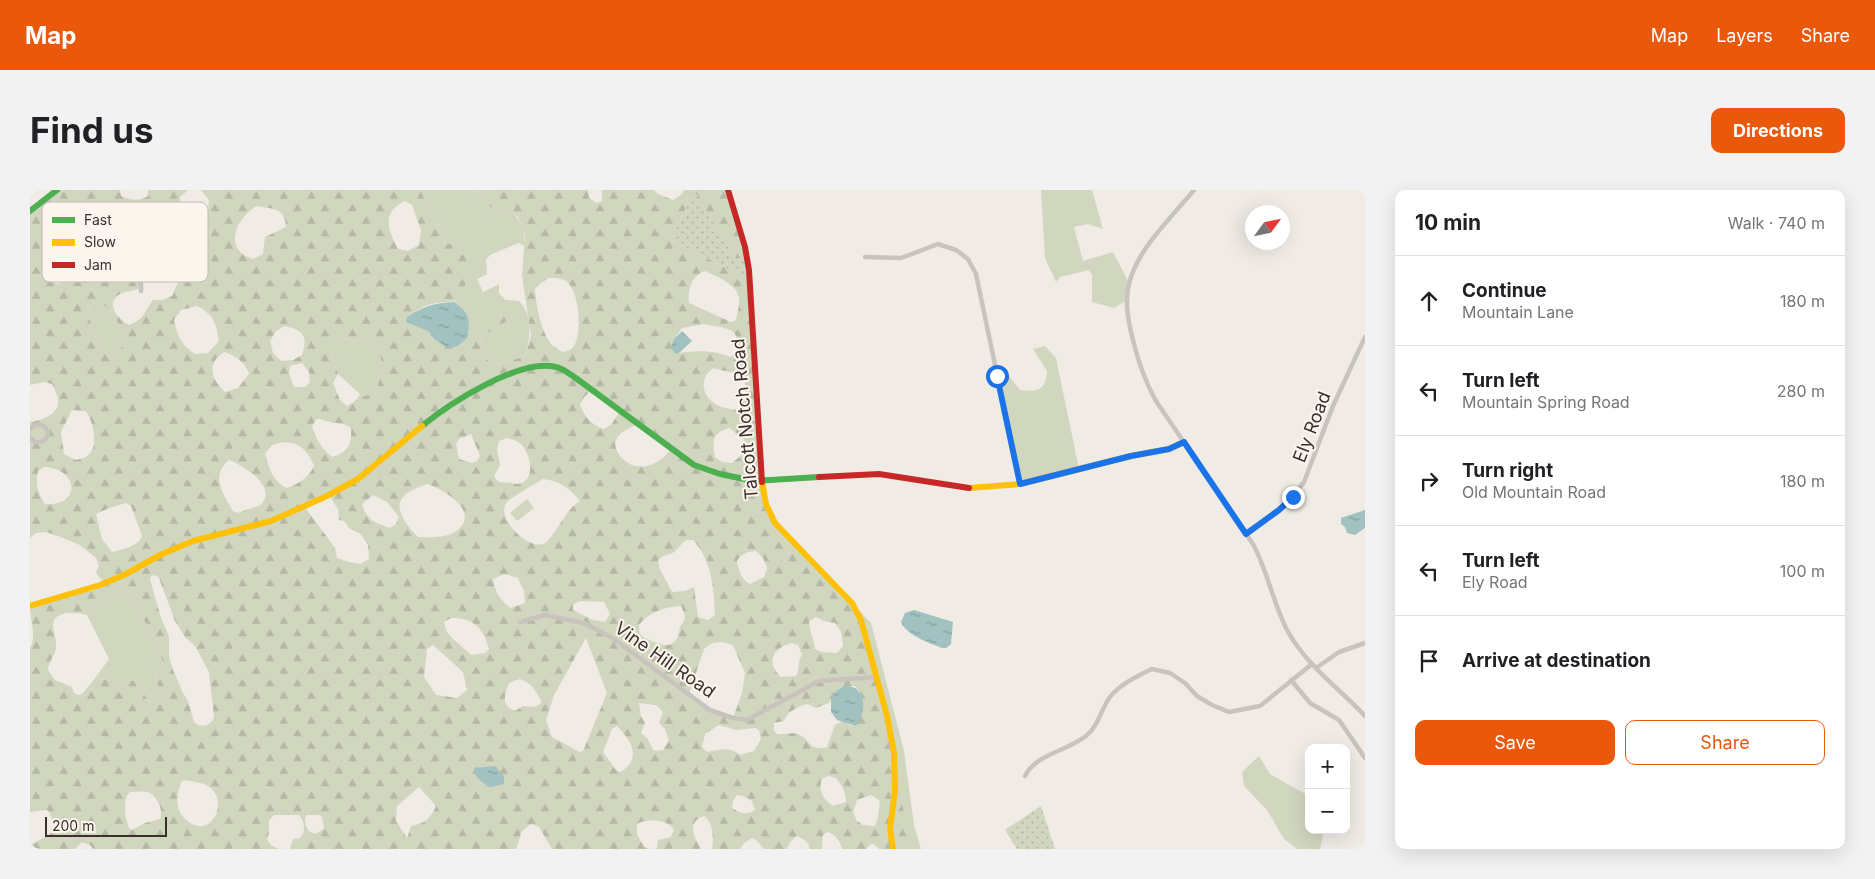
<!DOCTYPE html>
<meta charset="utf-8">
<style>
body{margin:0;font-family:Inter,sans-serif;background:#f2f2f2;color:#202124}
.controls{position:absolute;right:15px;bottom:15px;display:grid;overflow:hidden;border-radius:10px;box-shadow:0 5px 20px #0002}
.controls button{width:45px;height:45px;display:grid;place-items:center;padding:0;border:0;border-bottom:1px solid #e0e0e0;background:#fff;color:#202124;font:25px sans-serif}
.compass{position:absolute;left:1215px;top:15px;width:45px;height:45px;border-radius:50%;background:#fff;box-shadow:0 5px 20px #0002;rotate:57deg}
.scale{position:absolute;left:15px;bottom:12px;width:122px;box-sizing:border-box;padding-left:5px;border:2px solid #3b302b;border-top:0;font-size:14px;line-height:18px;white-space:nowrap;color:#3b302b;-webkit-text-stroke:4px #fbf5ee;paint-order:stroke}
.stop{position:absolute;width:15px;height:15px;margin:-11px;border:4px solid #1a73e8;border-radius:50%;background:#fff}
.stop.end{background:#1a73e8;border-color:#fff;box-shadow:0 1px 5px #0008}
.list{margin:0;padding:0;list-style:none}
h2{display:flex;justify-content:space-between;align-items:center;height:65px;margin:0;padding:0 20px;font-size:21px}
h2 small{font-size:16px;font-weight:400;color:#757577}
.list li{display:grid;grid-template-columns:32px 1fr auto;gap:15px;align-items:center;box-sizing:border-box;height:90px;padding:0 20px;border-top:1px solid #e0e0e0}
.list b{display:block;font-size:19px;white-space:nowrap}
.list p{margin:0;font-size:16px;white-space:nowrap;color:#757577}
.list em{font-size:16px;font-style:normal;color:#757577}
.actions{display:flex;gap:10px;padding:15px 20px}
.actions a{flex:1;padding:11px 0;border:1px solid #ea580c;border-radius:10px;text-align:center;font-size:18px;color:#ea580c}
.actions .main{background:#ea580c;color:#fff}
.icon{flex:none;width:28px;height:28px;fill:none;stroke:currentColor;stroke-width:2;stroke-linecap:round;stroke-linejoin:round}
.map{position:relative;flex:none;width:1335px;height:659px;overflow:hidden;border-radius:10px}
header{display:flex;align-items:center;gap:30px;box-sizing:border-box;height:70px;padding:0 25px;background:#ea580c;color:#fff}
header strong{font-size:24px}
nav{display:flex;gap:28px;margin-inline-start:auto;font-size:18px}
.intro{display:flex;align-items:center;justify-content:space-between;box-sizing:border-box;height:120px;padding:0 30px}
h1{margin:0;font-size:35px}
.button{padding:12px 22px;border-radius:10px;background:#ea580c;color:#fff;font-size:18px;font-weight:700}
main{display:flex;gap:30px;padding:0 30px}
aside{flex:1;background:#fff;border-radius:10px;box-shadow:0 5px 20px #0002}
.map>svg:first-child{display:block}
</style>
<header>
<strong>Map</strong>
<nav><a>Map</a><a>Layers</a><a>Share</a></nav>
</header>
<div class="intro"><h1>Find us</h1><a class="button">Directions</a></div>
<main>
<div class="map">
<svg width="1335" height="659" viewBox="0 0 1335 659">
<defs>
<pattern id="forest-firs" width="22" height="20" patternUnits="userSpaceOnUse" patternTransform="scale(1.25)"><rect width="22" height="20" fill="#d1d6bf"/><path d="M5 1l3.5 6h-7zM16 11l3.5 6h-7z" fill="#b4b8a4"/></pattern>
<pattern id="park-dots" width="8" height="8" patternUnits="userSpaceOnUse" patternTransform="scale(1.25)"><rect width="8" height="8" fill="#d1d6bf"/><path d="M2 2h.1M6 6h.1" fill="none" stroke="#b4b8a4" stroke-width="1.8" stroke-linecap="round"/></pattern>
<pattern id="water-ripples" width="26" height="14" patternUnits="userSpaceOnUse" patternTransform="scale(1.25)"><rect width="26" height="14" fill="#a1c2c1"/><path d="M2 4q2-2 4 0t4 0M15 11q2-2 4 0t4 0" fill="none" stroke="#849e9d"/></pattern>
</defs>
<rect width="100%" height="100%" fill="#f0ebe5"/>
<g fill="#d1d6bf">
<path d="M391,0H449L450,6L471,21L481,20C491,31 496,42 494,56L489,53L486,54L460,65L456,70L457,84L447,89L453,102L469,94V103L475,110L489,111C504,126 500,148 495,167L463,174C451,166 450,160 452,146L445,138L438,147C440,129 440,123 424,112L431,109L416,54L395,12Z"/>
<polygon points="1011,0 1062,0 1073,39 1058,34 1044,37 1053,71 1083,62 1099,93 1097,110 1084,118 1062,112 1062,85 1059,80 1030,87 1026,92 1015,68"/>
<path d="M68,112C86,119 104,156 82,168C68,163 57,129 59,115Z"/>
<polygon points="308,147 326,151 332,148 343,152 350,164 352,176 349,183 348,198 343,205 329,206 330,204 308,184 302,163 302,151"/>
<path d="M1015,156L1026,168L1049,279L990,294L967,186H979L990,200C1007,202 1016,201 1017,181L1003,159Z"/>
<polygon points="497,309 504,318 487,331 480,323"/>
<polygon points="94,398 125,448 133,473 125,487 135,515 121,515 105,490 90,493 66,487 79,469 57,425 74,408"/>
<polygon points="822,413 841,433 874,561 884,635 891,659 882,659 865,601"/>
<polygon points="1229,566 1240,584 1279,606 1279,640 1294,640 1290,659 1267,659 1254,649 1237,620 1214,596 1212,582"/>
</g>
<path fill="url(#forest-firs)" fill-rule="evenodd" d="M27,0H90L91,6C101,10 108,12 118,6V0H158L150,7L151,19C160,27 168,27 178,20L179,10L171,0H391L395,12L416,54L437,52L443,70L431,109C423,113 416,111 407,113C396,114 385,121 377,127L398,141L404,149L438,147L445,138L469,120H474L477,131L452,146C450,159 452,167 463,174L495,167L501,145L492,86L495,45L488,27L481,20L471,21L468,24L450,6L449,0H558L559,8L567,13L572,11V0H624L628,4L643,10L652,4L654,0H698L717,68H705L664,1L641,50L719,89L728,234L738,321L827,420L860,539L865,601L870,605L882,659H849L844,654H841L836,659H812C810,651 806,645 798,642L793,645L792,659H780C779,652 774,649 767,646L760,652L757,659H734L726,650L722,648L714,653L710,659H682C684,649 683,632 674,626C656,632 664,647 671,659H625L627,658L628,650L641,647L644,640C637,629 618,628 607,634V644L614,657L620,659H522L509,637L502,634C487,642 492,646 486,659H260L263,649L270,648C276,641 275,631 269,625H244L239,630V642L237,650L241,655L249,659H63L60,655L52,652L45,659H0V655L19,645L24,638L20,623L17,620L0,622V458C7,448 0,429 0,416L74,393L66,383L69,375L66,368L50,355L28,346L16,342L6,343L0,348V232C12,231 30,224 28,209C28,205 24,199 22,194L14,192L0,195V21ZM375,11L382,15L391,40L389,55L378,61L368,59C358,40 351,22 375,11ZM226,16C242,19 255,17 256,37L235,47L233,64L223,69C192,59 206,29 226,16ZM79,45H86L109,50L113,56L112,61L101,71C97,71 92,72 88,71C75,68 69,54 79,45ZM154,56C165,56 174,63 176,74C160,90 150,80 143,105L133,110H123C113,123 116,128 99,135C88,130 74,113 90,104C96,101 103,102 109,98C109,79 117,67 133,57L144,62ZM38,63L53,73L55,81L54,88L27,94L16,87L12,72L24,65ZM675,81C687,87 708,94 709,109C710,115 707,124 706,130L701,132L659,113C657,100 662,85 675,81ZM519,88C526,88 534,88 538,93C549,103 552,141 545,154C542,160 538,161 532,162C529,160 525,157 522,155C511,142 506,116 505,99L512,92ZM68,112C86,119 104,156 82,168C68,163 57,129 59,115ZM167,116C183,124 187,134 189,151L178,163L165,164C151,154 148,148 144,130L151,120ZM674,134C697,139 711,136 707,163L700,167C685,160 661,160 646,164L644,149L652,138ZM255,136C274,140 278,147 272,165L263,170L251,171L243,163L240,151L246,141ZM308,147L326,151L332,148L343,152L350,164L352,175L349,183L348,198L343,205L329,206L324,212L317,216L310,210L303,193L308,184L302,163V151ZM194,162C206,166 215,172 219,184L208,198L195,202C181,189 176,174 194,162ZM272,173L279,182L280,192L275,197H264L259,183L260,176ZM683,178L703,183L714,189L716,200L713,216L707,220C701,219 693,218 687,215C671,206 669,189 683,178ZM562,200L590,221L581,235L574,239C561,235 555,227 550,215L554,207ZM42,220L56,221C63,232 70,257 57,266C55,268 49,269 46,270L34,264L31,242ZM287,229C292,229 294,231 299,232C309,235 309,231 320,237C324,252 317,264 302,267C291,258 286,249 282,236ZM608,234L641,258C629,279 599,285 587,261C586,257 584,254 586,250C589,242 601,237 608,234ZM699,238L714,249L717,257L714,263L702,273L692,272L685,267C682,251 682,243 699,238ZM441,244L450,266L447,271L442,273L429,269L426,254L429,249ZM477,248C480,249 485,250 488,252C500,259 508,291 488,294C486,294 483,293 481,293C473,292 468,294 464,286L470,275L467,259L469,251ZM253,252C272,253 276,260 284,275C281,286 267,295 257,298C243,292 239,278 235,264L242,255ZM199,270C211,274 240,292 235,308C234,311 232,313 231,315L207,323L203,321C193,304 180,286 199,270ZM14,277C50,279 51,317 15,314C8,303 5,295 8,281ZM513,289C528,290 541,299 550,311C534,320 524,350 513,354C498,360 464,327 477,312C480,308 507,293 513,289ZM397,294C413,299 449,320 429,339C419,348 401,348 388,347C380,339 362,319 373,307C378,301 390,297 397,294ZM299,305L308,319L309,330L314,331L319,338L331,344L338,355L339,369L331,374L319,372L307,368L305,358L274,316ZM343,305L357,312L369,327L366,334L360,338C346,333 337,331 332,314ZM96,313L101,316L112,346C108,357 93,359 82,362L72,349L66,324L79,318ZM657,350H663C682,370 684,400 685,425L678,430L668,427L664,397L655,401L642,402L629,377L628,370C636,363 638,366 644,362C648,359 650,354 657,350ZM726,361L733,368L737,378L734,387L720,394C712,391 708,379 707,371C712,363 717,362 726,361ZM475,384L488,388L494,401L495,413L481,418C470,411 465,402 463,389ZM125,385L129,388L145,431L155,447L165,456L179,482L184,526C182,536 171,539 164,532L158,511L153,503L143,480L139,465V446L131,428L120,389L121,386ZM94,398L125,448L133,473L125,487L135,515H121L105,490L90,493L66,487L53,503L49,505L44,503L42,497L25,490L18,480C19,471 25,465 26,458C27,450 23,442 23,434C25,419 48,423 57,425L74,408ZM551,411L574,412L580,424L575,432L563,430L543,420V414ZM651,416C655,425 657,429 650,436C648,457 637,459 620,450C616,449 612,447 610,443C609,441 609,438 609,435C619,422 634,417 651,416ZM786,427L794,431L805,433L811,442L813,456L807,463L792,462L785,459C784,449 779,441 779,431ZM421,428C443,427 454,439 459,459L455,463L441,465L421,447L416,440L414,432ZM556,448L577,503L553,561L550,562L522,547L516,530L524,505ZM692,452L703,455L715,483L712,503L703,528L680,520L659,504L674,459L682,453ZM762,453L768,455L772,465C767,472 770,479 766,486L751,487C735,473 743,457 762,453ZM403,455L433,482L437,500L427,508L406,505L394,487L397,459ZM489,489C502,492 506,502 512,512L506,517L493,516L485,521C471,516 474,505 479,493ZM814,496H824C832,501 834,513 832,522C830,527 825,532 821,536L814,531L805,535L797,557C778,561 782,552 770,545C763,541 754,545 747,544L744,541V533L754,531C757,522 768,516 777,514L786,518L799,513L807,500ZM609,513L626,515L633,522L629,533L635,539L639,550L633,560L624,561L617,548L611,543L615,533L611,526ZM689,535L706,540L725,538L729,540L731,549L724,561L710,565C699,556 690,560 677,562L672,557L675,544ZM587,536C601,550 613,569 590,582L586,580L573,562L582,539ZM798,586L806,588C812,595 816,603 816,612L803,616C793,609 788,601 792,589ZM157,590C163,592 170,592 176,595C204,609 178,659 151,624C145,615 147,601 152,591ZM389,597L406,616C401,628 394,634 381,636L377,648L366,631L367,616ZM100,602C106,602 112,601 117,602C127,605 134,620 130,629L115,633L102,640L99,638C95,629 92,608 100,602ZM707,605L713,606L722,611L725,620C718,625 708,624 702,617L703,611ZM841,605L850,611L848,627L845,636L833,635L827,631L823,622L827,610ZM277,625H289L292,627L294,638L286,644L280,642C276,638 273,630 277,625Z"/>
<g fill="url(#park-dots)">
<polygon points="664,0 705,68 717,68 719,89 641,50"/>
<polygon points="1011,616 1025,659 987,659 975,640"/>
</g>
<g fill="url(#water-ripples)">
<path d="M424,112C440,123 440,129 438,147L428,156L418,158L404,149L398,141L376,132L377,127C393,116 405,113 424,112Z"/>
<polygon points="652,141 662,151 649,163 646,164 641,158 644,149"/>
<polygon points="1335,320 1335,338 1325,345 1317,343 1315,337 1311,334 1311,328"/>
<path d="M884,420L923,432L921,454L916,458H912C899,453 876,445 871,432L875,423Z"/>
<path d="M814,496C837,494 837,523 826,536L807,530L801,522V509L807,500Z"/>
<path d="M465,576L474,586V594L460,597C451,592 445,588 444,578Z"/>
</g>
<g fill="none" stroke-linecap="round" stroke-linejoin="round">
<g stroke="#c9c3be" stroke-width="4.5">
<path d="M1164,0C1142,27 1107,59 1099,94C1094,113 1099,135 1104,154C1109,174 1116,193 1126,211L1223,354C1238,382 1243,413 1257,440C1276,475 1309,498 1335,526"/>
<polyline points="16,9 41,35 59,48 73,72 106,83 111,93 111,101"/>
<polyline points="835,67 871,68 908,54 926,60 938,69 946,84 990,294"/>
<path d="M0,239L5,235C12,233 16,236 18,243C17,250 12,253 5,252L0,247"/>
<polyline points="1216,343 1257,313 1274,292 1303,216 1335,147"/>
<polyline points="490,432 515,425 554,433 581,447 680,520 703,528 717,530 789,491 846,487"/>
<polyline points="1286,478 1309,462 1335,453"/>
<polyline points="1261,490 1280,513 1309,530 1335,568"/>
<path d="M995,586C1006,564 1037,561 1056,546C1068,537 1071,519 1080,507C1090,494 1108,486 1122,479L1140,483L1155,493L1167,506L1182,515L1199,522L1230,516L1282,474"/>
</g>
<g stroke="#4caf50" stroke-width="6">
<polyline points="0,21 27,0"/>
<path d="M392,236C419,214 489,168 526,177C532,178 538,183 543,186L664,275L690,284L724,291L789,287"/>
</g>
<g stroke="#ffc107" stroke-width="6">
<polyline points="732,292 736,314 745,333 822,413 831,430 857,526 864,563 865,601 860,639 863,659"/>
<polyline points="939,298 990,294 1101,266 1139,259 1154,252"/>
<polyline points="0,416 70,395 94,385 132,364 163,351 241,331 297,306 328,289 392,236"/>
</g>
<g stroke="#c62828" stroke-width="6">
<polyline points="698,0 715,57 719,80 732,292"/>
<polyline points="789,287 849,284 939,298"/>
</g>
</g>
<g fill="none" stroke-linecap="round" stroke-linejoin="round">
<polyline stroke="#1a73e8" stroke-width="6" points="967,186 990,294 1101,266 1139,259 1154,252 1216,344 1249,320 1263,307"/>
</g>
<g text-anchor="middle" stroke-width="4" stroke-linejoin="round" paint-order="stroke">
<g font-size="18" fill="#3b302b" stroke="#fbf5ee">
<text transform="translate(715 229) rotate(-95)" y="6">Talcott Notch Road</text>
<text transform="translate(1282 237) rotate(-69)" y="6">Ely Road</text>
<text transform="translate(635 470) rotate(35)" y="6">Vine Hill Road</text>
</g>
</g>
<rect x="12" y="12" width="166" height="80" rx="8" fill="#fbf5ee" stroke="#c1bab4" stroke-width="1"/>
<rect x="22" y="27" width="23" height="6" fill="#4caf50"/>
<rect x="22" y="49" width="23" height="7" fill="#ffc107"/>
<rect x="22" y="72" width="23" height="6" fill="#c62828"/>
<g font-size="14" fill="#3b302b">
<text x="54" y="35">Fast</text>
<text x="54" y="57">Slow</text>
<text x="54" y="80">Jam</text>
</g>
</svg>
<div class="controls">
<button>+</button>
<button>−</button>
</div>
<svg class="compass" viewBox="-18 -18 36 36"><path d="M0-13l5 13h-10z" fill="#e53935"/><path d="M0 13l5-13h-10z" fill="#757577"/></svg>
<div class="scale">200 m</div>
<div class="stop" style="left:967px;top:186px"></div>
<div class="stop end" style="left:1263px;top:307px"></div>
</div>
<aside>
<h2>10 min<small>Walk · 740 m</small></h2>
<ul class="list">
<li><svg class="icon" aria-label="ahead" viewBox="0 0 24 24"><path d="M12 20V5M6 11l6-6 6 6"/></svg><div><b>Continue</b><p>Mountain Lane</p></div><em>180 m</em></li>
<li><svg class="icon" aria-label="left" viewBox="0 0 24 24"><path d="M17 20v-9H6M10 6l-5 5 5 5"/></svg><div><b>Turn left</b><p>Mountain Spring Road</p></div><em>280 m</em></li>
<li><svg class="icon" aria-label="right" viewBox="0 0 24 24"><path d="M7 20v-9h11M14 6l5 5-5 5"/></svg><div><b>Turn right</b><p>Old Mountain Road</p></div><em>180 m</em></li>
<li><svg class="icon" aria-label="left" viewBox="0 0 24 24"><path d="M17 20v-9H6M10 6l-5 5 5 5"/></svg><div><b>Turn left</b><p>Ely Road</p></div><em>100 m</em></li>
<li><svg class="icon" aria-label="arrive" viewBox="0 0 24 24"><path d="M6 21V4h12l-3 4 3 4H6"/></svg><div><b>Arrive at destination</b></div></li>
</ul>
<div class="actions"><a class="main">Save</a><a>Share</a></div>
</aside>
</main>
